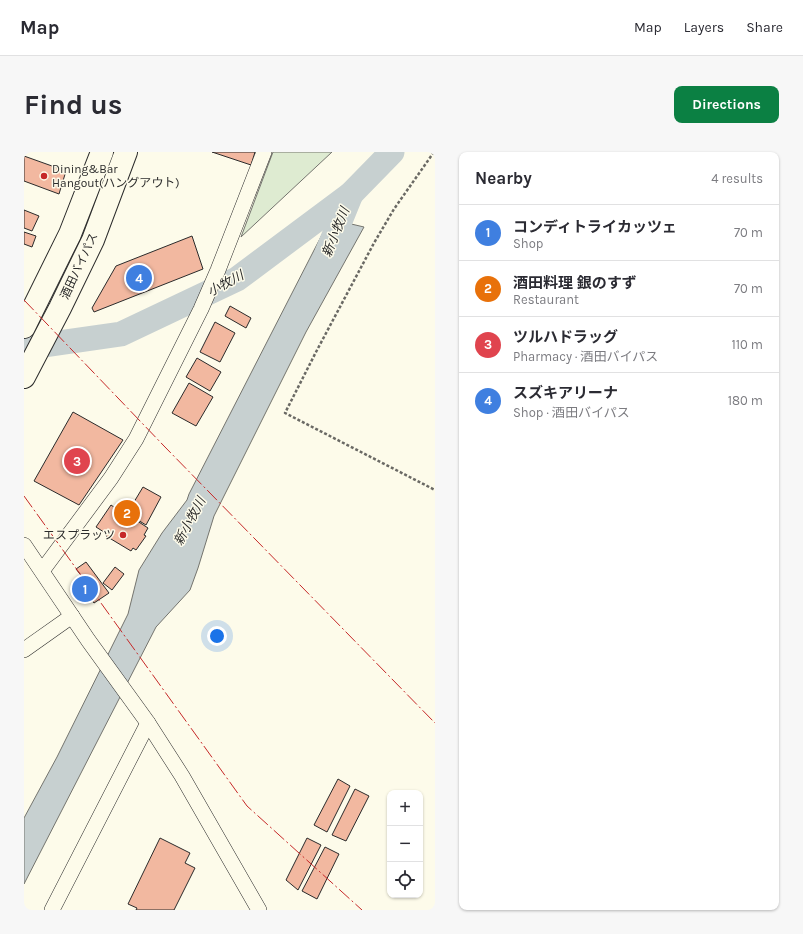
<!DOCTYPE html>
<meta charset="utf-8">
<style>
body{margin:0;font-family:Karla,"Noto Sans JP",sans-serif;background:#f7f7f7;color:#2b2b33}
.controls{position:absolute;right:12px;bottom:12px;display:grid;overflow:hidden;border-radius:8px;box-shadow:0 1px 3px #0004}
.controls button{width:36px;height:36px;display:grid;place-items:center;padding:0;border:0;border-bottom:1px solid #e1e1e2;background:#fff;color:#2b2b33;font:20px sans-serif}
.you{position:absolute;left:193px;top:484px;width:14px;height:14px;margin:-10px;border:3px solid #fff;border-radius:50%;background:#1a73e8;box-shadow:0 0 0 6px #1a73e833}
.badge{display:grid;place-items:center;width:26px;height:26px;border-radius:50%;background:#0b8043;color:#fff;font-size:13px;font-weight:700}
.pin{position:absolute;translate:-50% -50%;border:2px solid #fff;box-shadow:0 1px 4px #0006}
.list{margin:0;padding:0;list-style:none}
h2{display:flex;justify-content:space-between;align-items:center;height:52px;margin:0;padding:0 16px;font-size:17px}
h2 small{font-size:13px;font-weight:400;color:#7c7c81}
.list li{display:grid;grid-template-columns:26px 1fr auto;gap:12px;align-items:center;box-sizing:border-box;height:56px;padding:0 16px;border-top:1px solid #e1e1e2}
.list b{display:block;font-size:15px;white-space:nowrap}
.list p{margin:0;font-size:13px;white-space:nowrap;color:#7c7c81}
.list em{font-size:13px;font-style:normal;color:#7c7c81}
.icon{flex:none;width:22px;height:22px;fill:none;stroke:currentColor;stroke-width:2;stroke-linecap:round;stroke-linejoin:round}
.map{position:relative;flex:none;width:411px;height:758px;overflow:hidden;border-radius:8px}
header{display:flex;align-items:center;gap:24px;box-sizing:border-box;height:56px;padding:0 20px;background:#fff;border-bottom:1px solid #e1e1e2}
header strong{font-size:19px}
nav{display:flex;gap:22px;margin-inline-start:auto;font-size:14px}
.intro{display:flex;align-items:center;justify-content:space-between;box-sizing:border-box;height:96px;padding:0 24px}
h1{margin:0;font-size:28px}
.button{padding:10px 18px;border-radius:8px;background:#0b8043;color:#fff;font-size:14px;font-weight:700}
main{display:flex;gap:24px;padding:0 24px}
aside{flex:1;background:#fff;border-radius:8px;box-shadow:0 1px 3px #0004}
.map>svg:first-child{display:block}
</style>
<header>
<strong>Map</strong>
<nav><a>Map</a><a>Layers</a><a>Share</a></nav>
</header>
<div class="intro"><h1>Find us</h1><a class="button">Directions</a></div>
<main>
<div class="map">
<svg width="411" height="758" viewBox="0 0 411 758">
<rect width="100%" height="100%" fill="#fdfbea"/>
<polygon fill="#deebd1" stroke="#74746e" points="249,0 308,0 217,85"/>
<polygon fill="#c7d0d0" stroke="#74746e" points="306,67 340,75 282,180 190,364 174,416 166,438 132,475 0,732 0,666 33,605 104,462 115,418 138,381 163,348 165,342"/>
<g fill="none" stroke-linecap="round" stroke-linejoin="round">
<g stroke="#c7d0d0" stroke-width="25">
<polyline points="303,101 327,42"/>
<polyline points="0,196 97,182 213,127 327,42 368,0"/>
</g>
</g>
<g fill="#f2b8a0" stroke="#2b2b2b">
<polygon points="188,0 231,0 227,13"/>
<polygon points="0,4 42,19 35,42 0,29"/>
<polygon points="0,58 15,64 8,79 0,76"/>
<polygon points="0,80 12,84 8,95 0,92"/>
<polygon points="168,84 179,117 70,160 68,156 92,114"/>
<polygon points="206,154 227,166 222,176 201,164"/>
<polygon points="191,170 211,181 196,210 176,200"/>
<polygon points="173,206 197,220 186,239 162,225"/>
<polygon points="165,231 189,245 172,274 148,261"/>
<polygon points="49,260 99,288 55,353 10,329"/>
<polygon points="119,335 137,345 122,373 99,359 103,354 111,358 107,355"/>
<polygon points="87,353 94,358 95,357 124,376 120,383 122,384 112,398 109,396 107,399 82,384 83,382 72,375"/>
<polygon points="62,410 85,441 70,451 55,430 60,427 52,417"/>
<polygon points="91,415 100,422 88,438 79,431"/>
<polygon points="314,627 326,634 303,680 290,673"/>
<polygon points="331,637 345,644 322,689 308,683"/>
<polygon points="136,686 166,701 161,711 171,716 150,758 112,758 113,756 104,752"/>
<polygon points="283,686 297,693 274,738 262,728"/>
<polygon points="301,695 315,702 293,747 278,739"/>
</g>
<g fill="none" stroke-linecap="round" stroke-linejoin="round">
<defs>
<g id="minor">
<polyline points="0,393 64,488 124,571 158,624 235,758"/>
<polyline points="18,419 87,326 112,287 177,157 194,118 240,0"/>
<polyline points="0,498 48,464"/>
<polyline points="28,758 124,571"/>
</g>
<g id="highway">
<polyline points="0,175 46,82 78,0"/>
<polyline points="0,225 36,156 69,88 102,0"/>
</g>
</defs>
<use href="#minor" stroke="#2b2b2b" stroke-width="16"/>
<use href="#highway" stroke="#2b2b2b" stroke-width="24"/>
<polyline stroke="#6a6964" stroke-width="2.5" stroke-dasharray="3 2" stroke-linecap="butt" points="410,0 370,57 350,91 292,200 261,261 411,338"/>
<use href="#minor" stroke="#fdfbea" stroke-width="15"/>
<use href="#highway" stroke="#fdfbea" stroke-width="22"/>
<g stroke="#c62828" stroke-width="1" stroke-dasharray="14 3 2 3" stroke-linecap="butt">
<polyline points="0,148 140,294 411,571"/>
<polyline points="0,344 223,654 338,758"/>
</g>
</g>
<g fill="#c62828" stroke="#fdfbea" stroke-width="1.5">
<circle cx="20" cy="24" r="4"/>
<circle cx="99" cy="383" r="4"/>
</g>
<g text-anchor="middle" stroke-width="3" stroke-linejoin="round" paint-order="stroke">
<g font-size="12" fill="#2b2b2b" stroke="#fdfbea" text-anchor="start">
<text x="28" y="21">Dining&amp;Bar<tspan x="28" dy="14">Hangout(ハングアウト)</tspan></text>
<text x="91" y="387" text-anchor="end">エスプラッツ</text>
</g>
<g font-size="12" fill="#2b2b2b" stroke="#fdfbea">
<text transform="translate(55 114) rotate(-65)" y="4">酒田バイパス</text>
</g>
<g font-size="13" font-style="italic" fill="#2b2b2b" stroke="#fdfbea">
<text transform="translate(311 80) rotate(-68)" y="5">新小牧川</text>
<text transform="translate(201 131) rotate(-28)" y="5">小牧川</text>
<text transform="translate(165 369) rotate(-62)" y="5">新小牧川</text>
</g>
</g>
</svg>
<div class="controls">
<button>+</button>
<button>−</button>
<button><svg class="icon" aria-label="locate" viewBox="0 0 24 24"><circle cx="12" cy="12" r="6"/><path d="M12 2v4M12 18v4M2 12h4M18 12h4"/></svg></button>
</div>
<div class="you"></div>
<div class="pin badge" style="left:61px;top:437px;background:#3f7fe0">1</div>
<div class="pin badge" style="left:103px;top:361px;background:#e8710a">2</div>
<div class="pin badge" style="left:53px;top:309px;background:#e0444e">3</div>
<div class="pin badge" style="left:115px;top:126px;background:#3f7fe0">4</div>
</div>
<aside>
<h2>Nearby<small>4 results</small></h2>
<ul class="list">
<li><span class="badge" style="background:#3f7fe0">1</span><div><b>コンディトライカッツェ</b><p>Shop</p></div><em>70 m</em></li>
<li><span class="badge" style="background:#e8710a">2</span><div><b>酒田料理 銀のすず</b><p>Restaurant</p></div><em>70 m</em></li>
<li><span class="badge" style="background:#e0444e">3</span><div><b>ツルハドラッグ</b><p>Pharmacy · 酒田バイパス</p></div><em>110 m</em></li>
<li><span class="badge" style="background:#3f7fe0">4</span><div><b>スズキアリーナ</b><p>Shop · 酒田バイパス</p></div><em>180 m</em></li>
</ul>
</aside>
</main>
